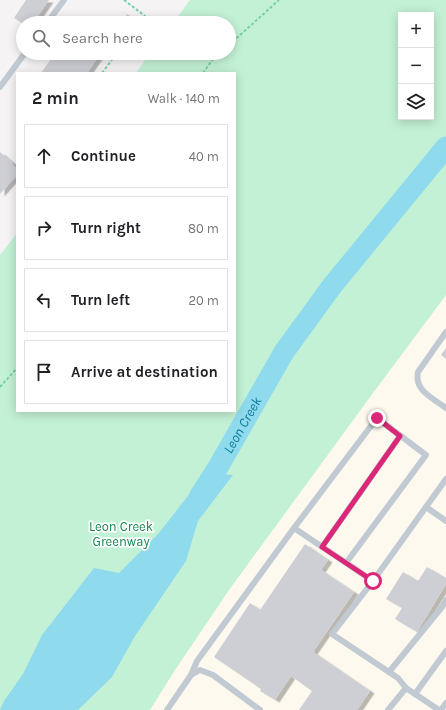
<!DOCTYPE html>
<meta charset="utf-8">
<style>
body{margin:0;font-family:Karla,sans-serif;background:#f2f2f2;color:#202124}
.controls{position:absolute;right:12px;top:12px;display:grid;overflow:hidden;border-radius:0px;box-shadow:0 2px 10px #0003}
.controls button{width:36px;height:36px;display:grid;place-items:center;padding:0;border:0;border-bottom:1px solid #e0e0e0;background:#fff;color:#202124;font:20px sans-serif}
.stop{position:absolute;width:12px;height:12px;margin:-9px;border:3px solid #db2777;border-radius:50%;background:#fff}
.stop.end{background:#db2777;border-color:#fff;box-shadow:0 1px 4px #0008}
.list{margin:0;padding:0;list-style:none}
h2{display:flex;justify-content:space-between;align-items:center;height:52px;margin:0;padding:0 16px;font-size:17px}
h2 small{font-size:13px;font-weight:400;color:#757577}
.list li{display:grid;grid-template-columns:26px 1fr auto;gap:12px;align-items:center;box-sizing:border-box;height:64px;margin:0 8px 8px;padding:0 8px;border:1px solid #e0e0e0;border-radius:0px}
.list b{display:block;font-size:15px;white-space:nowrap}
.list em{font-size:13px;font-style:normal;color:#757577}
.icon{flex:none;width:22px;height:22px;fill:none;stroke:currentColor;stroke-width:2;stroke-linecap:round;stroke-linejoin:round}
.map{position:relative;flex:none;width:446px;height:710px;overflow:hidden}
.search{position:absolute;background:#fff;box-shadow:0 2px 10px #0003;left:16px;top:16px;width:220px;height:44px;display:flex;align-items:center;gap:10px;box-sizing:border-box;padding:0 14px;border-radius:22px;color:#757577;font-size:15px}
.panel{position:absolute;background:#fff;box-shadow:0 2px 10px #0003;left:16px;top:72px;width:220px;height:340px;border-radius:0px}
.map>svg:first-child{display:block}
</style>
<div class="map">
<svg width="446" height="710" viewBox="0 0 446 710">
<defs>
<filter id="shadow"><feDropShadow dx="4.5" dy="2.5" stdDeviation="0" flood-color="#0004"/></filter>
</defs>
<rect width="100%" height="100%" fill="#f5f3f3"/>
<polygon fill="#fdf9ef" points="446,295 446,710 150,710 175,670 229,590 373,393"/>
<path fill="#c3f1d5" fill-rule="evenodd" d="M190,0H446V295L373,393L229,590L175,670L150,710H0V255L17,233V411H235V73H136L150,53H229V23H173ZM401,15H431V117H401Z"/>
<polygon fill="#90daee" points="210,473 233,475 198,521 186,561 135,636 112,677 78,710 0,710 4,701 23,674 42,635 94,568 119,573 159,533 187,497"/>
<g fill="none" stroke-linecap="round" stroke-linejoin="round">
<path stroke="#90daee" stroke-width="21" id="s1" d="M199,497L217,469L284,352L332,286L446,147"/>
</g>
<g fill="#cdcfd5" filter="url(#shadow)">
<polygon points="26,0 49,0 33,23 22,23 14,18"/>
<polygon points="127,14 136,19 134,23 123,23"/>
<polygon points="55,53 101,53 87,73 41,73"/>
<polygon points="0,152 13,163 12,164 17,169 17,175 0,194"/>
<polygon points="446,348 446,359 441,355"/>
<polygon points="305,544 328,560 321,570 354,592 313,652 370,691 357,710 299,710 312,691 291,676 275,700 260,691 261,689 214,657 250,603 260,610"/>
<polygon points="427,567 446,578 446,584 417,632 395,619 402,608 386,599 403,572 418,581"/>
</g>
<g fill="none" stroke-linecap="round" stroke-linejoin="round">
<g stroke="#7ad0a6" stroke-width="2" stroke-dasharray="3 2" stroke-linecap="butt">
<polyline points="124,0 145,16 140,23"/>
<polyline points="229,45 279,0"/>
<polyline points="102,73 117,53"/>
<polyline points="203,73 213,59 220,53"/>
<polyline points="0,387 17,368"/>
</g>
<g stroke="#c1cad2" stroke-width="6">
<polyline points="47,23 64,0"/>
<polyline points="0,87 25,53"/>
<path d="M446,332L418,372C414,391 433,398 446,408"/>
<polyline points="426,507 446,521"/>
<polyline points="322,547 400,436"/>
<polyline points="346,563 426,455 377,418 294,528 373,581 332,634 398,678 406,688"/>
<polyline points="373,581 446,479"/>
<polyline points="389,672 442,607 446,600"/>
<polyline points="191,675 197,661 294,528"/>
<polyline points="415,694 446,651"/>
<polyline points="167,710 191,675 200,670 213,675 260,710"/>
<polyline points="388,710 406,688 439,710"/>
<polyline points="441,710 446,703"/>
</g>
</g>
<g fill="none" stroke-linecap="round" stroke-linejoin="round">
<polyline stroke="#db2777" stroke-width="5" points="373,581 322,547 400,436 377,418"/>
</g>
<g text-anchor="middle" stroke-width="3.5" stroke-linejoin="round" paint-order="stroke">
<g font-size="13" fill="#17864f" stroke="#fff">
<text x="121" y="531">Leon Creek<tspan x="121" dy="15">Greenway</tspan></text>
</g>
<g font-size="14" font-style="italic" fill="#0c7c9b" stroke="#fff">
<text dy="5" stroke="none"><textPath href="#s1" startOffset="84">Leon Creek</textPath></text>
</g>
</g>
</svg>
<div class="controls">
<button>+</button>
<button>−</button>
<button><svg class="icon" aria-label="layers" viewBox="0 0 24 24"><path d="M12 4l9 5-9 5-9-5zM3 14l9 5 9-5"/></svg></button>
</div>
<div class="stop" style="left:373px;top:581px"></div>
<div class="stop end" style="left:377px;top:418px"></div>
<div class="search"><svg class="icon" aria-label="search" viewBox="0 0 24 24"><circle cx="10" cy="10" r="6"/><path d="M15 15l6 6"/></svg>Search here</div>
<section class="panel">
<h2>2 min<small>Walk · 140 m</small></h2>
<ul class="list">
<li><svg class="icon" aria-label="ahead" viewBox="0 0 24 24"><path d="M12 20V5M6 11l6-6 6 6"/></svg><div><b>Continue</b></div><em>40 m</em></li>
<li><svg class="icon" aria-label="right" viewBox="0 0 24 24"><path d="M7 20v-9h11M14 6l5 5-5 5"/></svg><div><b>Turn right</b></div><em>80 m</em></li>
<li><svg class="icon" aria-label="left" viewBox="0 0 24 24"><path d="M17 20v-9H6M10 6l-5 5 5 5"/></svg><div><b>Turn left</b></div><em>20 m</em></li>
<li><svg class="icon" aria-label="arrive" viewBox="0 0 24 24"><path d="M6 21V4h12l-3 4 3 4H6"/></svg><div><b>Arrive at destination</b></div></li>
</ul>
</section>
</div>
